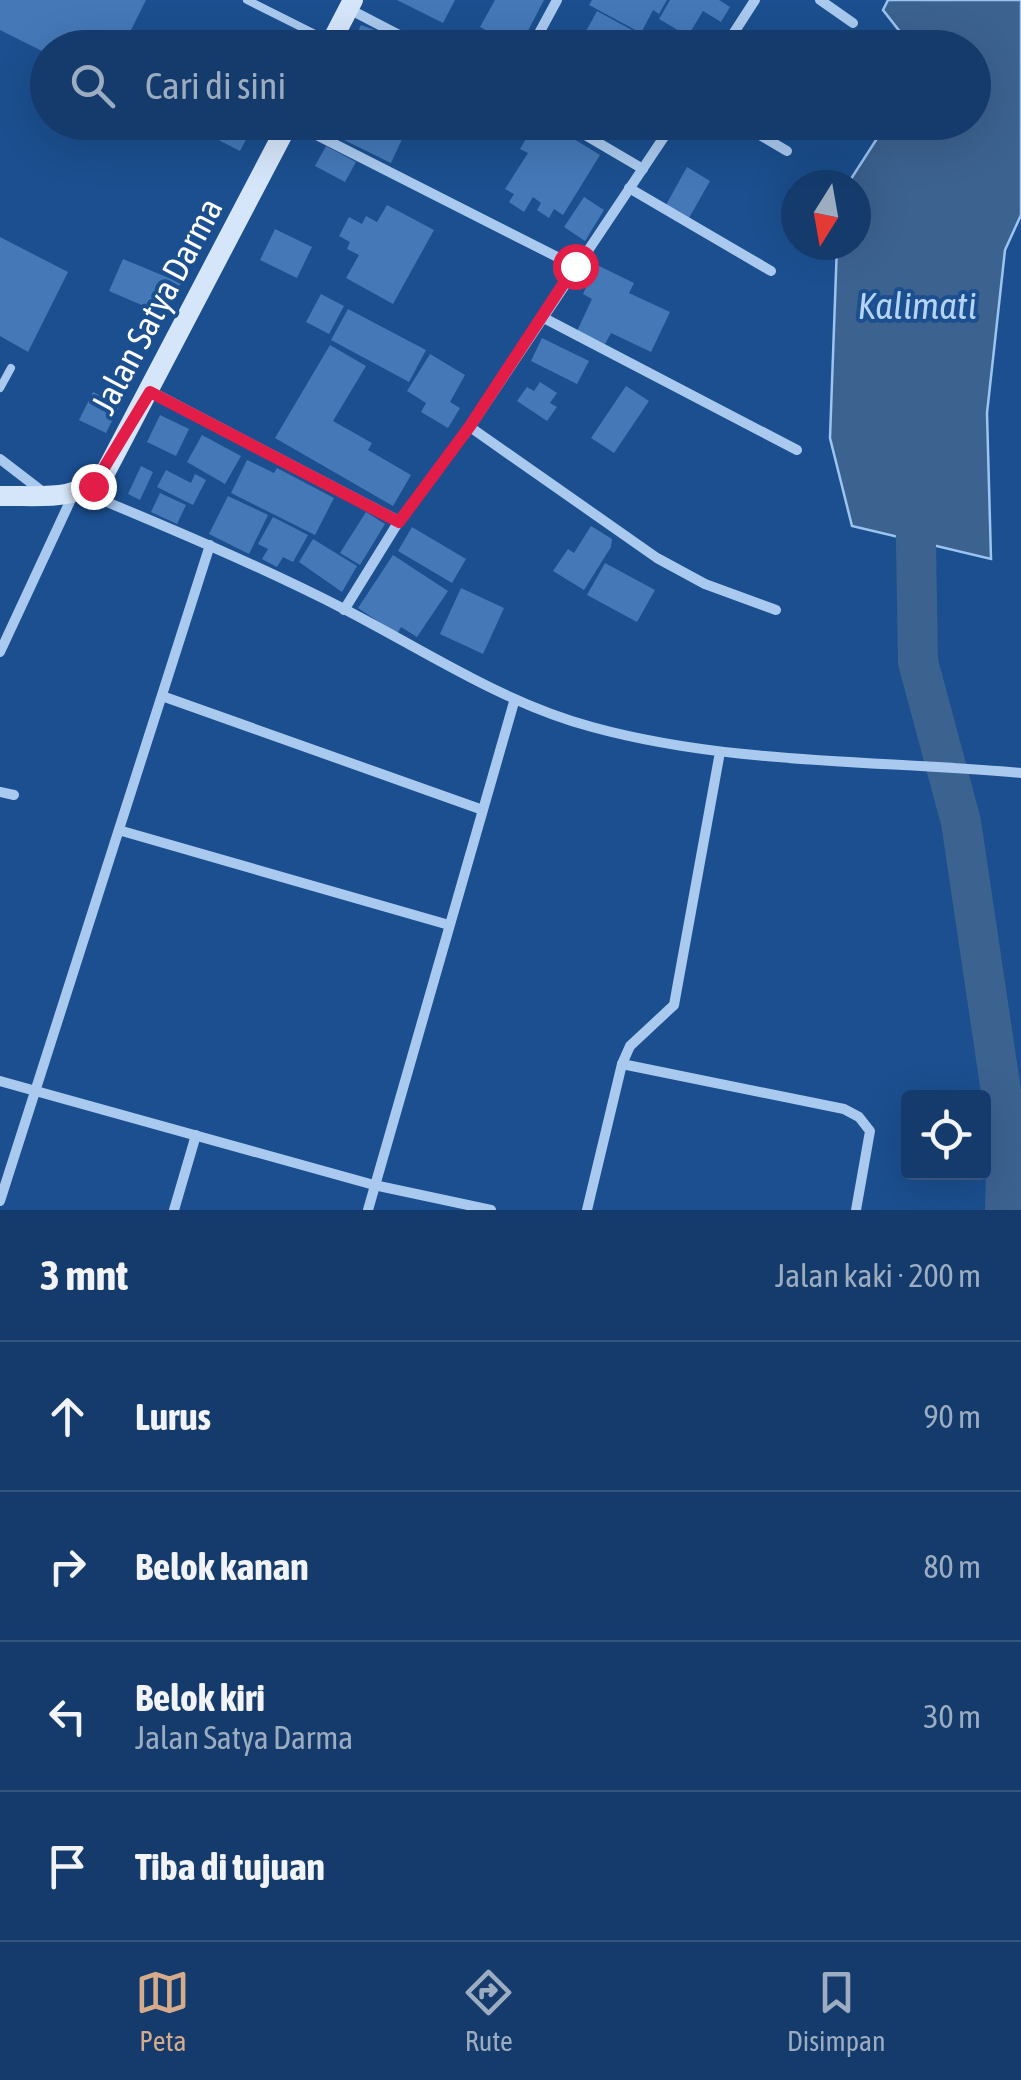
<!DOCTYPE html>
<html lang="id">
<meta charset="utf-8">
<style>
body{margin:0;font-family:"Asap Condensed",sans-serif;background:#214673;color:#f1f3f6}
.controls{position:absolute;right:30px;bottom:30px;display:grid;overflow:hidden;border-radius:10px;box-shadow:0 10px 40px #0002}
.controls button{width:90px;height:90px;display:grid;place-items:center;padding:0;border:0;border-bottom:2px solid #33557e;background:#143b6b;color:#f1f3f6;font:50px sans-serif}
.compass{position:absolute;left:781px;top:170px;width:90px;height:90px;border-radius:50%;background:#143b6b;box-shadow:0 10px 40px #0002;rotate:191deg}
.stop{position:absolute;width:30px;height:30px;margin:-22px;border:8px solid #e11d48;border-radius:50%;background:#fff}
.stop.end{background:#e11d48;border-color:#fff;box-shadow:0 2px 10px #0008}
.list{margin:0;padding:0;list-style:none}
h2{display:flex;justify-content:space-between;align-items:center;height:130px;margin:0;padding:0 40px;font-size:42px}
h2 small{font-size:32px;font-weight:400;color:#9dadc1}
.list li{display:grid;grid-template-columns:65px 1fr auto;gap:30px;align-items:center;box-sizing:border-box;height:150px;padding:0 40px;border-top:2px solid #33557e}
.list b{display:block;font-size:38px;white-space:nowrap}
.list p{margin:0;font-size:32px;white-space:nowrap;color:#9dadc1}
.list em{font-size:32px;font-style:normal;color:#9dadc1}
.icon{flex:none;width:55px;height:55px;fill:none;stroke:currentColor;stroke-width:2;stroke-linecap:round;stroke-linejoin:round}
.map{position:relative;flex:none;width:1021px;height:1210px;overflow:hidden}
.search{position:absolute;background:#143b6b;box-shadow:0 10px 40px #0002;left:30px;right:30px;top:30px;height:110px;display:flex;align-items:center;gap:25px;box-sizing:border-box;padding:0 35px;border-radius:55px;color:#9dadc1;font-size:38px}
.sheet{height:730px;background:#143b6b}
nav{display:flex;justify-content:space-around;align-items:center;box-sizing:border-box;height:140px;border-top:2px solid #33557e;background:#143b6b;font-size:28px;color:#9dadc1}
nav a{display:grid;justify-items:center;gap:5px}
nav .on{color:#d6ab8b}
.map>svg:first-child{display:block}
</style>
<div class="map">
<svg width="1021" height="1210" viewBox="0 0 1021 1210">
<rect width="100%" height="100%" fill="#1b4f8f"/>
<polygon fill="#3c6290" stroke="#9cc4f0" stroke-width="2.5" points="888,0 1021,0 1021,215 1005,250 987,413 991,559 852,526 830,438 837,245 856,245 856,185 847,185 887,123 974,122 974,48 912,47 883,10"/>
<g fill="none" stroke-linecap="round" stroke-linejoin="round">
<polyline stroke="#3c6290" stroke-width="40" points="915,486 918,662 961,822 1007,1132 1005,1210"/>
</g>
<g fill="#4478b7">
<polygon points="0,0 146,0 122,48 48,48 48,54 0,30"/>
<polygon points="397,0 455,0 443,23"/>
<polygon points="495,0 544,0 519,48 480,27"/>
<polygon points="592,0 667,0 659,14 653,10 641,33 589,5"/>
<polygon points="670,0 719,0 730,7 721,22 703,11 688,36 659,19"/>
<polygon points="597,11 665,48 578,46"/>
<polygon points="361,25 383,33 378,48 351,48"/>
<polygon points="183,122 237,122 251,130 240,151"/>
<polygon points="353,122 410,122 391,163 344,140"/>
<polygon points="536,122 546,122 600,155 563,215 554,209 549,218 537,210 541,203 533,197 524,212 509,202 514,194 505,189 528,153 520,149"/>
<polygon points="326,146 356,162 345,182 315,166"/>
<polygon points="687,167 710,181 689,218 666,205"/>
<polygon points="584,197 604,210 585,241 564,227"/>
<polygon points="387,205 434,230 393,304 346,278 359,255 347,249 350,242 339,236 349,217 362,224 366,216 377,222"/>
<polygon points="275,229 312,247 297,278 260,260"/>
<polygon points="0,237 68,272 28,352 0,336"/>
<polygon points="123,259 181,283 167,316 109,291"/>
<polygon points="597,265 634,283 629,293 670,312 651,352 611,333 605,344 577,331 592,299 583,294"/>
<polygon points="321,294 344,306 329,334 306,322"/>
<polygon points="348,309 426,350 409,382 331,340"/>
<polygon points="542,338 589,361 577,384 531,361"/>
<polygon points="330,345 366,366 333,421 372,443 368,450 411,475 393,506 275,438"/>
<polygon points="430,354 465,375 450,402 460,408 448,428 421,412 426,403 407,391"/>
<polygon points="540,382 557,393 550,403 557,407 547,421 517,401 527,387 534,391"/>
<polygon points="626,386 649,401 614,453 591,438"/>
<polygon points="93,392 120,405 106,433 79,420"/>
<polygon points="160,415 189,429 176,456 147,442"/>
<polygon points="202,435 241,456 225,484 187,462"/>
<polygon points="247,460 274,473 277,468 334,498 315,535 231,493"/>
<polygon points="141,466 153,472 140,500 128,494"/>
<polygon points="166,470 191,483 195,474 206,480 193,505 157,487"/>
<polygon points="160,493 186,505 177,524 151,512"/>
<polygon points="228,496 268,515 249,554 209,534"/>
<polygon points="366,512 385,524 360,565 340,553"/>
<polygon points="273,517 308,535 293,562 283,557 277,567 262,559 268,549 258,544"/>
<polygon points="591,526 612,539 611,547 584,590 553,571 568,549 574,553"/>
<polygon points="412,527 466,559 452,583 398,551"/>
<polygon points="313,539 357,566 342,592 299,562"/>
<polygon points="393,555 448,591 417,637 401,627 397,634 358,608"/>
<polygon points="605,563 655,590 637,622 587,595"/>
<polygon points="461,588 504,608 483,654 440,634"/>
</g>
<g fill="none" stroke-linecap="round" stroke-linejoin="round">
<g stroke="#a9c9ee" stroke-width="8">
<polyline points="247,0 331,42"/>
<polyline points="0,388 11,368"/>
</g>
<g stroke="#a9c9ee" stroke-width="10">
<polyline points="820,0 853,23"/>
<polyline points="349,9 424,48"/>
<polyline points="531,48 557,0"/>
<polyline points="724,48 755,0"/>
<polyline points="291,122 575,266"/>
<polyline points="563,122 643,169"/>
<polyline points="738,122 787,151"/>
<polyline points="629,188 771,271"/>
<polyline points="542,317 797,450"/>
<polyline points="150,391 399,521"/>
<polyline points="470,427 657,558 705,584 776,610"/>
<polyline points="0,459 43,492"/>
<path d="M83,492C172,529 260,566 346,610C427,652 503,703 592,727C731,765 878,760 1021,773"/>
<polyline points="344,610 399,521 470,427 674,122"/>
<polyline points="0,652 73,495"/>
<polyline points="162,696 480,809"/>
<polyline points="0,792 14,795"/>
<polyline points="122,831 449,925"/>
<polyline points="622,1064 844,1109 859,1117 870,1131 856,1210"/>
<polyline points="0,1081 374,1185 491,1210"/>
<polyline points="0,1201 210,545"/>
<polyline points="174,1210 196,1135"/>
<polyline points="368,1210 514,702"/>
<polyline points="587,1210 622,1064 630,1046 674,1005 720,752"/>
</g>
<g stroke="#d6e6fa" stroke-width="20">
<polyline points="328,48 353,0"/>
<path d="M0,496C37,495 78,503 105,473L289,122"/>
</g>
</g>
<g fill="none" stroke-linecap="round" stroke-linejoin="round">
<polyline stroke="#e11d48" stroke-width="12" points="93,486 150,392 399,522 470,426 575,266"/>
</g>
<g text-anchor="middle" stroke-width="8" stroke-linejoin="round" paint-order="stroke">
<g font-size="35" fill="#fff" stroke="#1b4f8f">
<text transform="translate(157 306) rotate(-62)" y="12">Jalan Satya Darma</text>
</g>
<g font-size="38" font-style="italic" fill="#b5d3f5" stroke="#1b4f8f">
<text x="917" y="319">Kalimati</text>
</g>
</g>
</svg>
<div class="controls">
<button><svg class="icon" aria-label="locate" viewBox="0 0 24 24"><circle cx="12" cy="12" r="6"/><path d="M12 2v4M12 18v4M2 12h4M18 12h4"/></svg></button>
</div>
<svg class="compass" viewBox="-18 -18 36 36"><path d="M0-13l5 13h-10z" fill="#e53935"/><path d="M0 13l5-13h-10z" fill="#9dadc1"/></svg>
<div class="stop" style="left:575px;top:266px"></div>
<div class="stop end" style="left:93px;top:486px"></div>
<div class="search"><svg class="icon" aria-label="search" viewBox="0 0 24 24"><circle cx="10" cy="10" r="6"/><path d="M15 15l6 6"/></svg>Cari di sini</div>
</div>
<section class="sheet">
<h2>3 mnt<small>Jalan kaki · 200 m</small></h2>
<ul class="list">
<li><svg class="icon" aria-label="ahead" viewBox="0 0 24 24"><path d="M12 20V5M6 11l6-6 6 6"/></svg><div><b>Lurus</b></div><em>90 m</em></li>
<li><svg class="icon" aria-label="right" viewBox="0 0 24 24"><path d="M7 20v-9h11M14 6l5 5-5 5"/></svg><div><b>Belok kanan</b></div><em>80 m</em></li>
<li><svg class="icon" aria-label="left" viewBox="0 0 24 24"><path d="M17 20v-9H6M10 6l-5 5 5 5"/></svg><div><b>Belok kiri</b><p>Jalan Satya Darma</p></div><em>30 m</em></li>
<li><svg class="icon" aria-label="arrive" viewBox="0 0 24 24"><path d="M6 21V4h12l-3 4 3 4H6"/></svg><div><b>Tiba di tujuan</b></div></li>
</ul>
</section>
<nav>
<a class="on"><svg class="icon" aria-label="map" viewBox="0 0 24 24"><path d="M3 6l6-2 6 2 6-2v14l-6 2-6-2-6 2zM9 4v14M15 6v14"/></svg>Peta</a>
<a><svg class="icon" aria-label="directions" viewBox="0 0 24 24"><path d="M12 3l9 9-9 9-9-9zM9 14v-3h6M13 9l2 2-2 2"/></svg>Rute</a>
<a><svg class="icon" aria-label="saved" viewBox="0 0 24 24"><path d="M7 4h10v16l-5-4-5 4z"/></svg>Disimpan</a>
</nav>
